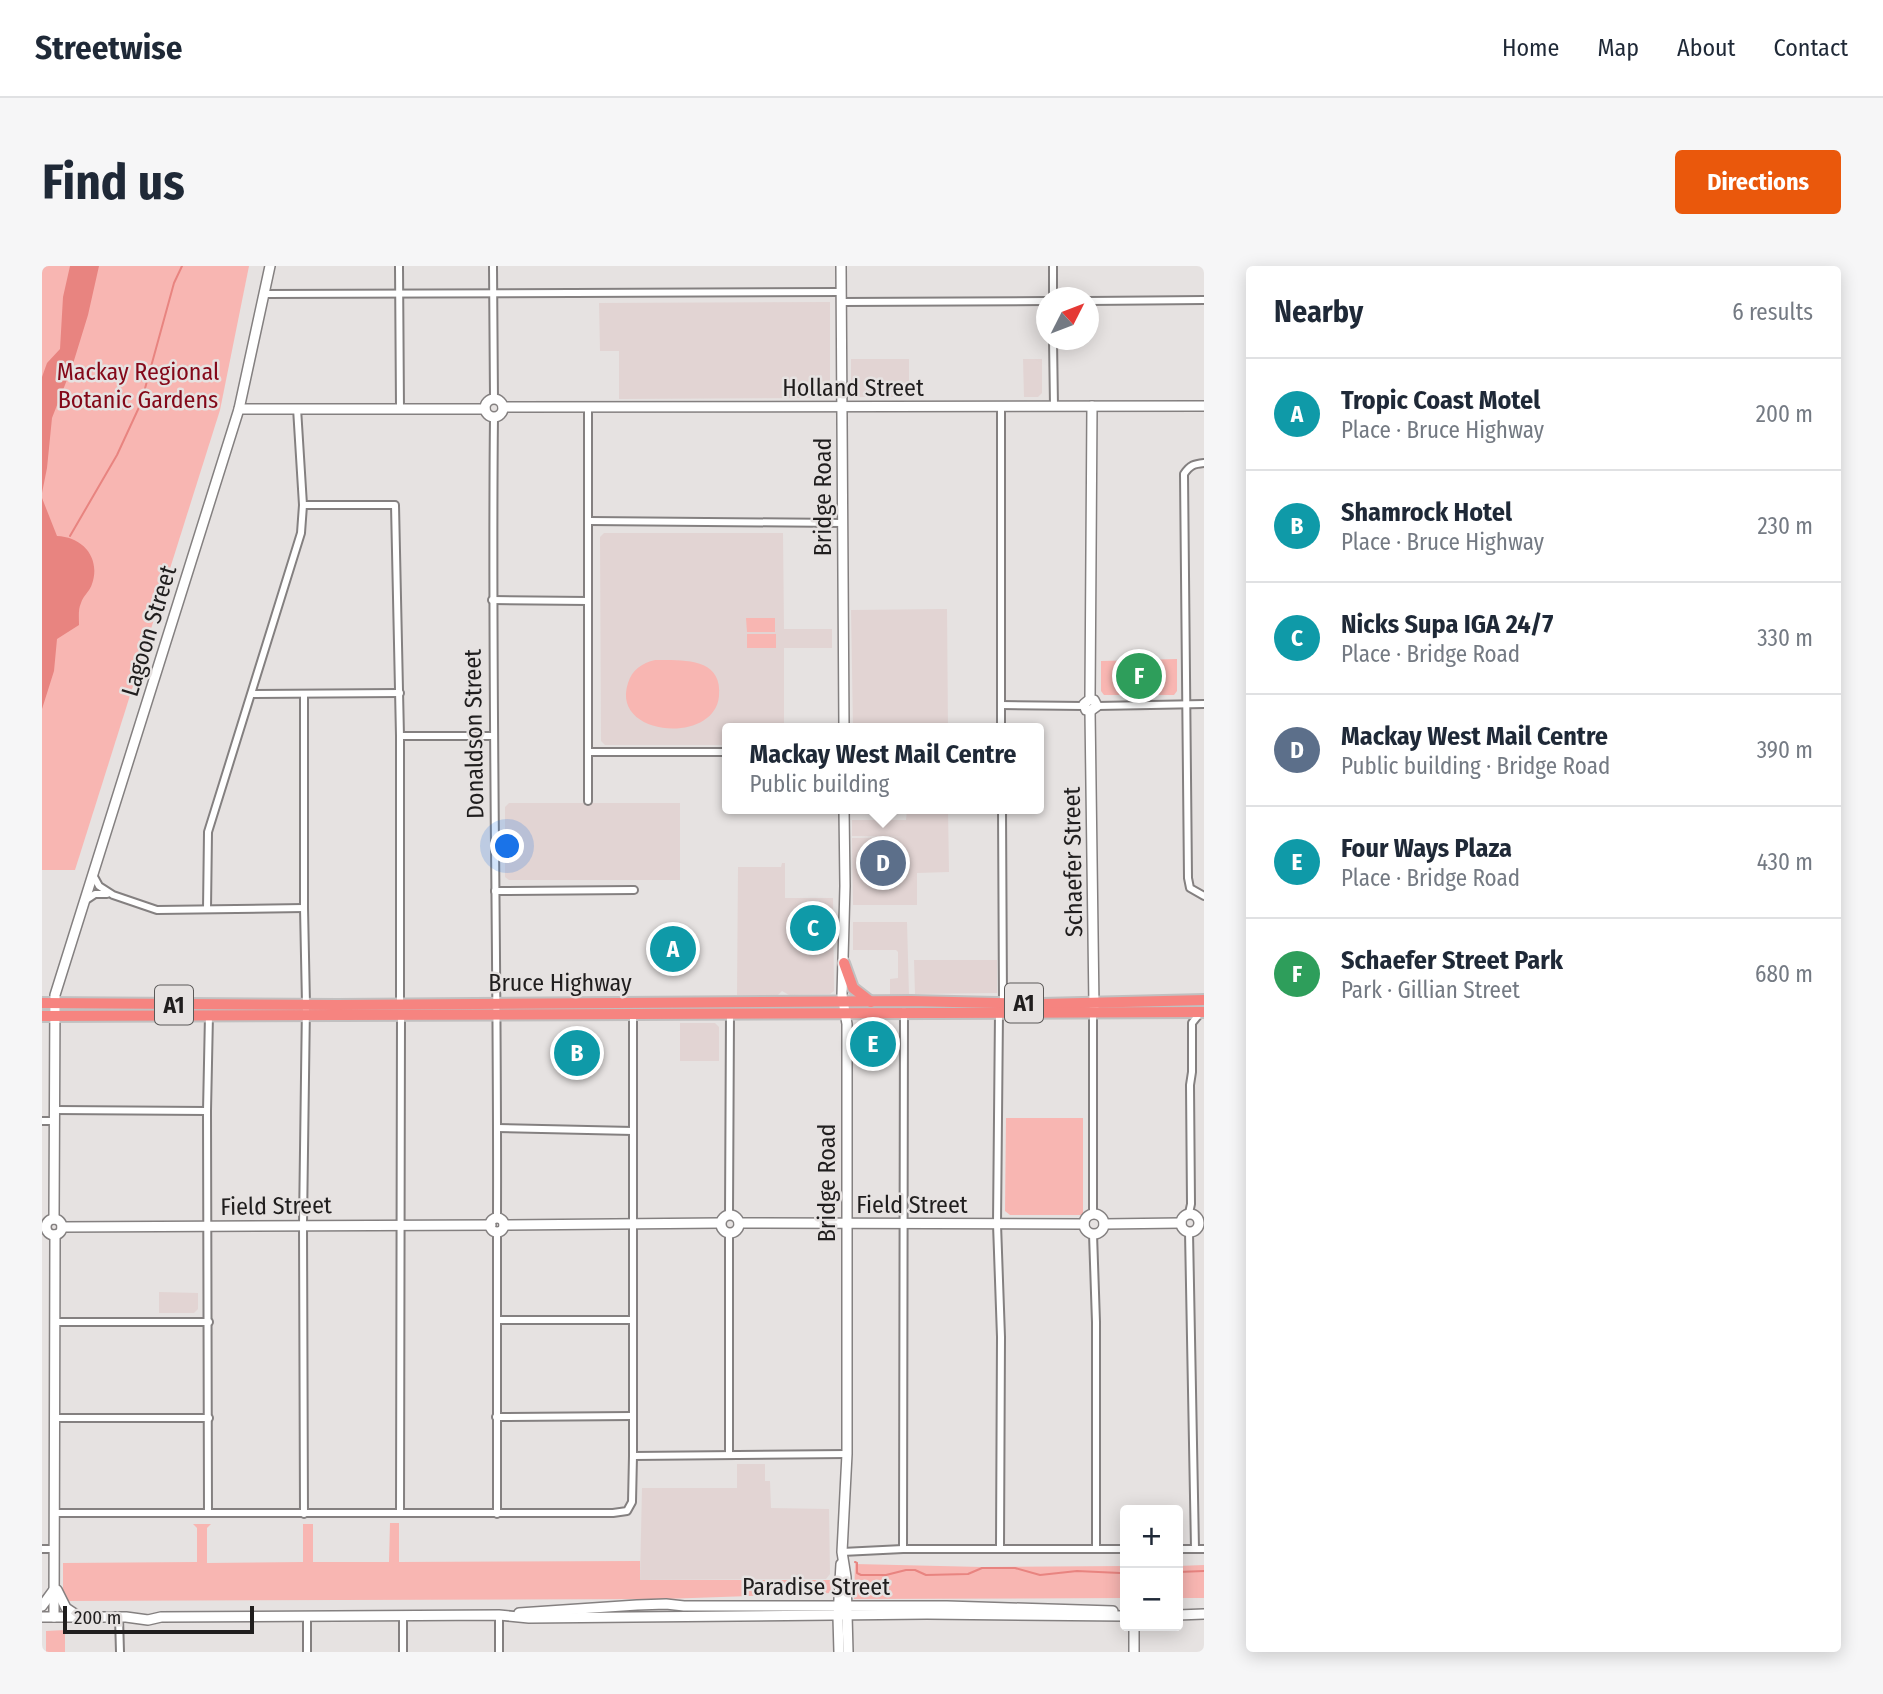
<!DOCTYPE html>
<meta charset="utf-8">
<style>
body{margin:0;font-family:"Fira Sans Condensed",sans-serif;background:#f6f6f7;color:#1f2937}
.controls{position:absolute;right:21px;bottom:21px;display:grid;overflow:hidden;border-radius:7px;box-shadow:0 4px 18px #0003}
.controls button{width:63px;height:63px;display:grid;place-items:center;padding:0;border:0;border-bottom:2px solid #e0e1e3;background:#fff;color:#1f2937;font:35px sans-serif}
.compass{position:absolute;left:994px;top:21px;width:63px;height:63px;border-radius:50%;background:#fff;box-shadow:0 4px 18px #0003;rotate:48deg}
.scale{position:absolute;left:21px;bottom:18px;width:191px;box-sizing:border-box;padding-left:7px;border:4px solid #201e1e;border-top:0;font-size:19px;line-height:24px;white-space:nowrap;color:#201e1e;-webkit-text-stroke:5px #e6e2e1;paint-order:stroke}
.you{position:absolute;left:466px;top:581px;width:24px;height:24px;margin:-18px;border:5px solid #fff;border-radius:50%;background:#1a73e8;box-shadow:0 0 0 10px #1a73e833}
.badge{display:grid;place-items:center;width:46px;height:46px;border-radius:50%;background:#ea580c;color:#fff;font-size:23px;font-weight:700}
.pin{position:absolute;translate:-50% -50%;border:4px solid #fff;box-shadow:0 2px 7px #0006}
.popup{position:absolute;left:680px;top:457px;width:322px;height:91px;box-sizing:border-box;display:grid;place-content:center;border-radius:7px;background:#fff;filter:drop-shadow(0 2px 5px #0005);font-size:23px;white-space:nowrap;color:#747a83}
.popup b{font-size:26px;color:#1f2937}
.popup::after{content:'';position:absolute;left:50%;top:100%;margin-left:-14px;border:14px solid transparent;border-top-color:#fff}
.list{margin:0;padding:0;list-style:none}
h2{display:flex;justify-content:space-between;align-items:center;height:91px;margin:0;padding:0 28px;font-size:30px}
h2 small{font-size:23px;font-weight:400;color:#747a83}
.list li{display:grid;grid-template-columns:46px 1fr auto;gap:21px;align-items:center;box-sizing:border-box;height:112px;padding:0 28px;border-top:2px solid #e0e1e3}
.list b{display:block;font-size:26px;white-space:nowrap}
.list p{margin:0;font-size:23px;white-space:nowrap;color:#747a83}
.list em{font-size:23px;font-style:normal;color:#747a83}
.map{position:relative;flex:none;width:1162px;height:1386px;overflow:hidden;border-radius:7px}
header{display:flex;align-items:center;gap:42px;box-sizing:border-box;height:98px;padding:0 35px;background:#fff;border-bottom:2px solid #e0e1e3}
header strong{font-size:33px}
nav{display:flex;gap:38px;margin-inline-start:auto;font-size:24px}
.intro{display:flex;align-items:center;justify-content:space-between;box-sizing:border-box;height:168px;padding:0 42px}
h1{margin:0;font-size:49px}
.button{padding:18px 32px;border-radius:7px;background:#ea580c;color:#fff;font-size:24px;font-weight:700}
main{display:flex;gap:42px;padding:0 42px}
aside{flex:1;background:#fff;border-radius:7px;box-shadow:0 4px 18px #0003}
.map>svg:first-child{display:block}
</style>
<header>
<strong>Streetwise</strong>
<nav><a>Home</a><a>Map</a><a>About</a><a>Contact</a></nav>
</header>
<div class="intro"><h1>Find us</h1><a class="button">Directions</a></div>
<main>
<div class="map">
<svg width="1162" height="1386" viewBox="0 0 1162 1386">
<rect width="100%" height="100%" fill="#e6e2e1"/>
<g fill="#e2d4d3">
<polygon points="788,36 788,132 577,133 577,85 558,85 557,37"/>
<rect x="809" y="93" width="58" height="38"/>
<polygon points="981,93 1000,93 1000,127 996,131 982,131"/>
<polygon points="562,267 741,267 742,363 790,363 790,382 742,382 742,462 685,462 685,479 563,479 559,475 558,271"/>
<polygon points="905,343 906,462 811,462 809,344"/>
<polygon points="467,537 638,537 638,614 467,614 463,611 463,541"/>
<polygon points="865,543 906,543 907,606 875,607 875,639 811,639 810,572 865,571 810,570 810,554 864,554"/>
<polygon points="740,597 743,597 743,632 791,632 792,725 788,728 747,729 740,725 736,729 695,729 696,601 739,601"/>
<polygon points="811,656 865,656 867,729 848,729 848,713 856,712 856,686 854,684 811,684"/>
<polygon points="872,694 955,694 955,727 873,728"/>
<polygon points="638,757 673,757 677,761 677,795 638,795"/>
<polygon points="117,1026 156,1027 156,1043 152,1047 117,1047"/>
<polygon points="695,1198 723,1198 723,1215 728,1215 729,1242 787,1243 788,1308 784,1313 598,1314 600,1222 695,1222"/>
</g>
<g fill="#f8b6b2">
<polygon points="0,0 207,0 178,144 33,604 0,604"/>
<polygon points="704,352 733,352 733,366 705,366"/>
<rect x="705" y="368" width="29" height="14"/>
<polygon points="1135,393 1135,425 1132,429 1062,429 1059,425 1059,395"/>
<path d="M613,394C640,394 681,391 677,430C673,479 568,471 586,417C590,404 600,397 613,394Z"/>
<polygon points="964,852 1041,852 1041,949 968,949 963,945"/>
<polygon points="348,1257 357,1257 357,1296 598,1295 598,1314 788,1314 789,1327 622,1333 21,1335 21,1297 155,1296 155,1262 151,1258 169,1258 165,1262 165,1297 261,1296 261,1258 271,1258 271,1296 347,1296"/>
<polygon points="813,1298 940,1301 1083,1300 1083,1332 812,1333"/>
<polygon points="1162,1299 1162,1332 1136,1332 1136,1300"/>
<polygon points="23,1364 23,1386 4,1386 4,1365"/>
</g>
<g fill="#e88480">
<polygon points="28,0 57,0 46,49 30,101 10,152 5,202 0,227 0,111 5,97 18,83 21,31"/>
<path d="M0,232L15,270C41,271 59,292 50,318C48,325 41,330 39,337C36,343 37,352 37,359L15,373L12,405L0,443Z"/>
</g>
<g fill="none" stroke-linecap="round" stroke-linejoin="round">
<g stroke="#e88480" stroke-width="2">
<polyline points="28,270 75,189 99,137 132,17 140,0"/>
<polyline points="813,1296 815,1297 815,1307 819,1309 844,1309 864,1304 873,1304 884,1309 926,1308 940,1302 973,1302 998,1309 1035,1305 1078,1307"/>
<polyline points="1136,1306 1162,1305"/>
<polyline points="1082,1308 1083,1307"/>
</g>
<defs>
<g id="street">
<polyline points="357,0 358,142"/>
<polyline points="451,0 452,133"/>
<polyline points="1011,0 1011,32"/>
<polyline points="222,28 799,26"/>
<polyline points="1046,35 1162,34"/>
<polyline points="799,36 1004,35"/>
<polyline points="1011,74 1012,140"/>
<polyline points="959,141 959,462"/>
<path d="M452,151C449,419 456,686 455,953"/>
<path d="M1162,197C1152,198 1148,199 1142,208L1146,612L1148,622L1162,630"/>
<polyline points="261,239 353,239 358,470 358,738"/>
<polyline points="547,255 801,257"/>
<polyline points="450,334 546,335"/>
<polyline points="210,428 358,427"/>
<polyline points="262,428 262,642 264,738 261,958 262,1248"/>
<polyline points="959,439 1042,440"/>
<polyline points="1055,440 1162,438"/>
<polyline points="358,470 451,470"/>
<polyline points="546,486 685,486"/>
<polyline points="546,535 546,141"/>
<polyline points="960,543 961,736"/>
<polyline points="51,609 57,620 71,629 115,644 262,642"/>
<polyline points="453,625 592,624"/>
<polyline points="44,634 53,628 65,628"/>
<polyline points="165,643 166,566 259,267 261,239 255,142"/>
<polyline points="957,746 955,958 959,1071 958,1282"/>
<polyline points="13,844 165,845"/>
<polyline points="0,855 13,855"/>
<polyline points="455,862 591,865"/>
<polyline points="1147,947 1149,938 1148,819 1150,806 1150,757 1159,746"/>
<polyline points="687,948 688,747"/>
<polyline points="1051,948 1051,747"/>
<polyline points="1147,966 1153,1283"/>
<polyline points="1051,968 1054,1056 1054,1282"/>
<polyline points="455,1054 591,1054"/>
<polyline points="13,1056 167,1056"/>
<polyline points="454,1151 590,1150"/>
<polyline points="12,1152 167,1152"/>
<polyline points="687,1189 687,967"/>
<polyline points="591,1190 805,1188"/>
<polyline points="12,1247 571,1247 585,1245 590,1236 591,1190 591,748"/>
<polyline points="166,1247 165,845 167,749"/>
<polyline points="358,1247 359,749"/>
<polyline points="455,1248 455,966"/>
<polyline points="0,1283 12,1283"/>
<polyline points="861,1283 862,745"/>
<polyline points="1136,1283 1162,1283"/>
<polyline points="800,1286 861,1283 1083,1283"/>
<polyline points="457,1349 457,1386"/>
<polyline points="77,1351 78,1386"/>
<polyline points="265,1351 265,1386"/>
<polyline points="361,1386 361,1350"/>
</g>
<g id="secondary">
<polyline points="799,0 802,462"/>
<circle cx="452" cy="142" r="9"/>
<polyline points="461,141 1162,140"/>
<polyline points="197,143 443,143"/>
<polyline points="1048,433 1052,434 1055,440 1048,445 1044,444 1042,438 1048,433 1050,140"/>
<polyline points="1048,445 1052,741"/>
<polyline points="802,543 803,620 800,729 805,758 805,1188 800,1286 804,1311 806,1386"/>
<circle cx="1148" cy="957" r="9"/>
<circle cx="1052" cy="958" r="10"/>
<circle cx="688" cy="958" r="9"/>
<circle cx="455" cy="959" r="7"/>
<polyline points="12,953 13,729 197,143 228,0"/>
<circle cx="12" cy="961" r="8"/>
<polyline points="697,957 1042,958"/>
<polyline points="1062,958 1139,957"/>
<polyline points="462,959 678,957"/>
<polyline points="20,961 449,959"/>
<polyline points="15,1324 24,1342 36,1350"/>
<polyline points="0,1340 11,1325"/>
<polyline points="477,1347 595,1339 624,1338 642,1340 905,1340 1071,1345"/>
<polyline points="1136,1349 1162,1348"/>
<polyline points="0,1351 84,1351 106,1354 119,1351 457,1349 487,1352 885,1348 1083,1350"/>
<polyline points="12,1351 13,969"/>
<polyline points="797,1386 796,1351 799,1298"/>
<polyline points="1092,1386 1092,1360"/>
</g>
<g id="highway">
<polyline points="802,697 811,722 829,736"/>
<polyline points="0,737 295,739 869,735 1000,738 1162,734"/>
<polyline points="0,750 1162,746"/>
</g>
</defs>
<use href="#street" stroke="#848080" stroke-width="10"/>
<use href="#secondary" stroke="#848080" stroke-width="12"/>
<use href="#highway" stroke="#c1c0c0" stroke-width="14"/>
<use href="#street" stroke="#fff" stroke-width="6"/>
<use href="#secondary" stroke="#fff" stroke-width="9"/>
<use href="#highway" stroke="#f68480" stroke-width="10"/>
</g>
<g text-anchor="middle" stroke-width="5" stroke-linejoin="round" paint-order="stroke">
<g fill="#e6e2e1" stroke="#5b5958" stroke-width="2">
<rect x="963" y="717.5" width="38" height="39" rx="5"/>
<rect x="113" y="719.5" width="38" height="39" rx="5"/>
</g>
<g font-size="23" font-weight="bold" fill="#201e1e">
<text x="982" y="745">A1</text>
<text x="132" y="747">A1</text>
</g>
<g font-size="24" fill="#840819" stroke="#e6e2e1">
<text x="96" y="114">Mackay Regional<tspan x="96" dy="28">Botanic Gardens</tspan></text>
</g>
<g font-size="24" fill="#201e1e" stroke="#e6e2e1">
<text x="811" y="130">Holland Street</text>
<text transform="translate(781 231) rotate(-90)" y="8">Bridge Road</text>
<text transform="translate(107 365) rotate(-73)" y="8">Lagoon Street</text>
<text transform="translate(432 468) rotate(-91)" y="8">Donaldson Street</text>
<text transform="translate(1031 596) rotate(-91)" y="8">Schaefer Street</text>
<text x="518" y="725">Bruce Highway</text>
<text transform="translate(785 917) rotate(-90)" y="8">Bridge Road</text>
<text x="870" y="947">Field Street</text>
<text transform="translate(234 940) rotate(-1)" y="8">Field Street</text>
<text x="774" y="1329">Paradise Street</text>
</g>
</g>
</svg>
<div class="controls">
<button>+</button>
<button>−</button>
</div>
<svg class="compass" viewBox="-18 -18 36 36"><path d="M0-13l5 13h-10z" fill="#e53935"/><path d="M0 13l5-13h-10z" fill="#747a83"/></svg>
<div class="scale">200 m</div>
<div class="you"></div>
<div class="pin badge" style="left:631px;top:683px;background:#0f9aa8">A</div>
<div class="pin badge" style="left:535px;top:787px;background:#0f9aa8">B</div>
<div class="pin badge" style="left:771px;top:662px;background:#0f9aa8">C</div>
<div class="pin badge" style="left:841px;top:597px;background:#5c6f8a">D</div>
<div class="popup"><b>Mackay West Mail Centre</b>Public building</div>
<div class="pin badge" style="left:831px;top:778px;background:#0f9aa8">E</div>
<div class="pin badge" style="left:1097px;top:410px;background:#2e9e5b">F</div>
</div>
<aside>
<h2>Nearby<small>6 results</small></h2>
<ul class="list">
<li><span class="badge" style="background:#0f9aa8">A</span><div><b>Tropic Coast Motel</b><p>Place · Bruce Highway</p></div><em>200 m</em></li>
<li><span class="badge" style="background:#0f9aa8">B</span><div><b>Shamrock Hotel</b><p>Place · Bruce Highway</p></div><em>230 m</em></li>
<li><span class="badge" style="background:#0f9aa8">C</span><div><b>Nicks Supa IGA 24/7</b><p>Place · Bridge Road</p></div><em>330 m</em></li>
<li><span class="badge" style="background:#5c6f8a">D</span><div><b>Mackay West Mail Centre</b><p>Public building · Bridge Road</p></div><em>390 m</em></li>
<li><span class="badge" style="background:#0f9aa8">E</span><div><b>Four Ways Plaza</b><p>Place · Bridge Road</p></div><em>430 m</em></li>
<li><span class="badge" style="background:#2e9e5b">F</span><div><b>Schaefer Street Park</b><p>Park · Gillian Street</p></div><em>680 m</em></li>
</ul>
</aside>
</main>
